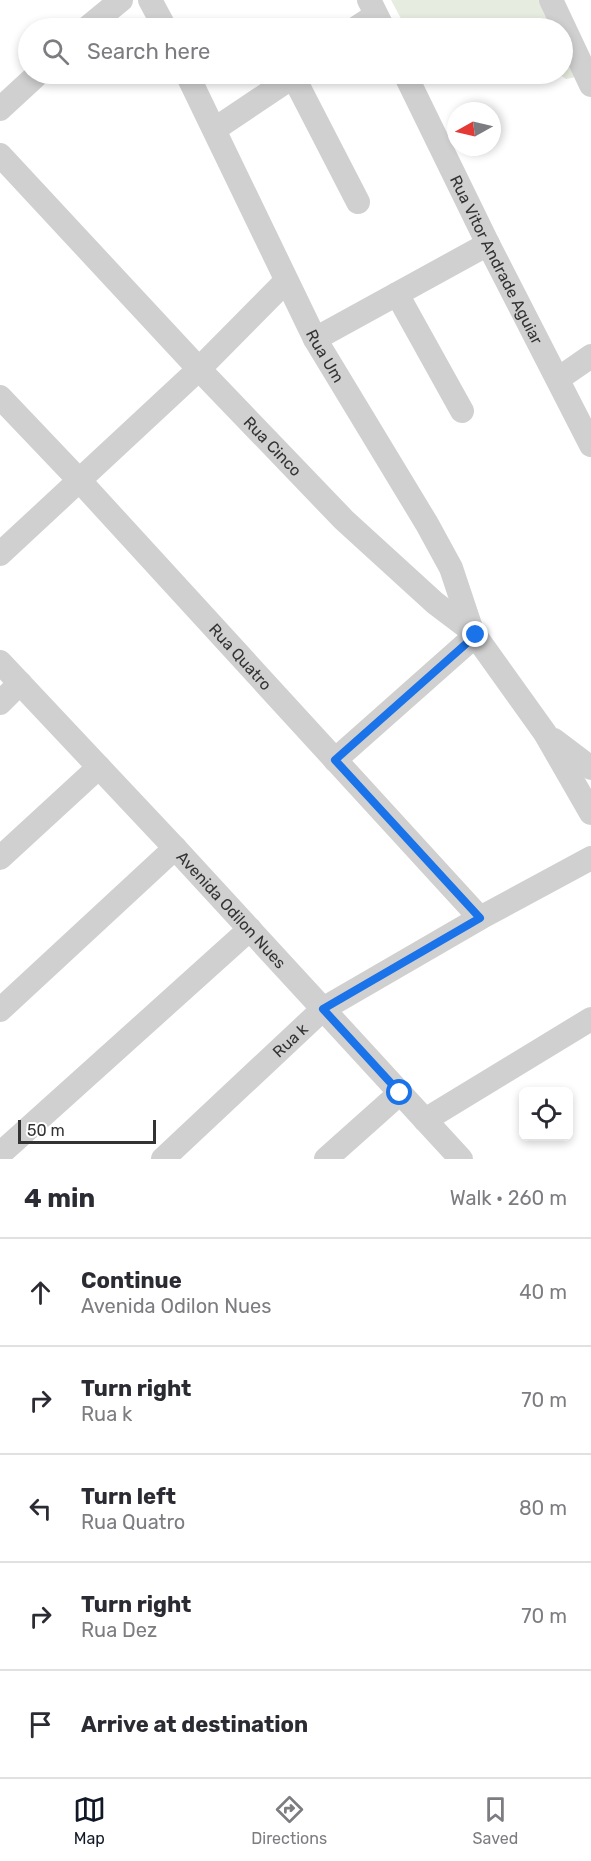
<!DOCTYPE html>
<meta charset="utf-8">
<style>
body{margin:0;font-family:Rubik,sans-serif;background:#f2f2f3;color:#2b2b33}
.controls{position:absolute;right:18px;bottom:18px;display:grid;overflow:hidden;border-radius:9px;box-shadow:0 3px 9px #0003}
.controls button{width:54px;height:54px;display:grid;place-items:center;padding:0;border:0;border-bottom:2px solid #e1e1e2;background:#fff;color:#2b2b33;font:30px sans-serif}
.compass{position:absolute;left:447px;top:102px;width:54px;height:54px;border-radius:50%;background:#fff;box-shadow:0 3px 9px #0003;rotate:262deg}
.scale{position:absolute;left:18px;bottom:15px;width:138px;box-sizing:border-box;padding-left:6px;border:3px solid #333;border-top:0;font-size:16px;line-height:21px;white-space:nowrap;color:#333;-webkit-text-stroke:4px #fff;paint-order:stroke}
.stop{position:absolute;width:18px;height:18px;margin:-14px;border:4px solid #1a73e8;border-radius:50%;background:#fff}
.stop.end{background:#1a73e8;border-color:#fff;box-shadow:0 2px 6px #0008}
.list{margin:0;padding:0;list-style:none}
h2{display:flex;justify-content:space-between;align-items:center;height:78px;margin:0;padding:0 24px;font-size:26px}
h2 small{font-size:20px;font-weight:400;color:#7c7c81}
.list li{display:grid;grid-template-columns:39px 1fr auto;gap:18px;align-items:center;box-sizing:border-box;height:108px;padding:0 24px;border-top:2px solid #e1e1e2}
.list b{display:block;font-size:22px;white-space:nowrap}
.list p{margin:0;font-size:20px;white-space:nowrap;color:#7c7c81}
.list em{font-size:20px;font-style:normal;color:#7c7c81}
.icon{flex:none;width:33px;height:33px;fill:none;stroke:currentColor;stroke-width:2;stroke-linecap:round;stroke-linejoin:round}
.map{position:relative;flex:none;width:591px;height:1159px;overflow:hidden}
.search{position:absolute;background:#fff;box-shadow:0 3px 9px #0003;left:18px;right:18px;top:18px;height:66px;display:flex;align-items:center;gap:15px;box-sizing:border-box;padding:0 21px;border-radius:33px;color:#7c7c81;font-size:22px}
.sheet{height:618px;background:#fff}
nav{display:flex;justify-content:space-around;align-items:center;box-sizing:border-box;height:84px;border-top:2px solid #e1e1e2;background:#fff;font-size:16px;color:#7c7c81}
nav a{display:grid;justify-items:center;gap:3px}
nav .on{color:#111827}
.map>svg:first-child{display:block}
</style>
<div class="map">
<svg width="591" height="1159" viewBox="0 0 591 1159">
<rect width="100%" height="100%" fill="#fff"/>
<g fill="#e6ecdf">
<polygon points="391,0 544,0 558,28 406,28"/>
<polygon points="563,37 581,76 566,79 559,74 562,74"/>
</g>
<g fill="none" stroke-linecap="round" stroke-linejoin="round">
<g stroke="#d0d0d0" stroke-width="24">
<polyline points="150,0 165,28"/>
<polyline points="369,0 383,28"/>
<polyline points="551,0 591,85"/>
<polyline points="87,28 121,0"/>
<polyline points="356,28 376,15"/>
<path id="s1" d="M187,74L315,339L427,524L451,568L472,631"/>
<path id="s2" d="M405,74L488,244L591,445"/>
<polyline points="293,76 358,202"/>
<polyline points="0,109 38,74"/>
<polyline points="215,129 297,74"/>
<path id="s3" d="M0,155L199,369L344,520L435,603L472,631L545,733L591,813"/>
<polyline points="397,294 462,411"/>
<polyline points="315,339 488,244"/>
<polyline points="558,379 591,356"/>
<path id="s4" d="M0,397L79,480L480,918"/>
<polyline points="0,554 199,369 286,281"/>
<path id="s5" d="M0,662L175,848L461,1159"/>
<polyline points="0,703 20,683"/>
<polyline points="554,740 591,768"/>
<polyline points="335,760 476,635"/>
<polyline points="0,858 99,767"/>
<polyline points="0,1010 175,848"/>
<polyline points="425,1120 591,1019"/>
<polyline points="0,1154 250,929"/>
<path id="s6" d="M163,1159L323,1009L480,918L591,858"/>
<polyline points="326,1159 400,1093"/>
</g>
</g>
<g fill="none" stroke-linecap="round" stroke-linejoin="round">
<polyline stroke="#1a73e8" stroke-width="8" points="400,1093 323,1009 480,918 335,760 476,635"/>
</g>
<g text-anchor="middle" stroke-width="6" stroke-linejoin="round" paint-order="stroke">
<g font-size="16" fill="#333" stroke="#fff">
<text dy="6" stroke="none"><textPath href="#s2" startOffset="207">Rua Vitor Andrade Aguiar</textPath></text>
<text dy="6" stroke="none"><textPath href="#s1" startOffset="314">Rua Um</textPath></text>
<text dy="6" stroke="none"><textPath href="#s3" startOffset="399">Rua Cinco</textPath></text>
<text dy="6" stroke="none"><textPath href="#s4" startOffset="354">Rua Quatro</textPath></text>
<text dy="6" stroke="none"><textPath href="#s5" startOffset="339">Avenida Odilon Nues</textPath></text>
<text dy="6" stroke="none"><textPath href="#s6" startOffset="174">Rua k</textPath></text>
</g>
</g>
</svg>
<div class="controls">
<button><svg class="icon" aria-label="locate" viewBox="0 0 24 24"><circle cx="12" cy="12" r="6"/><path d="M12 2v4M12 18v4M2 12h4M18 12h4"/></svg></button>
</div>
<svg class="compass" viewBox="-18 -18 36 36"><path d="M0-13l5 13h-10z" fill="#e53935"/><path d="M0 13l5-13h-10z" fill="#7c7c81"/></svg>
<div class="scale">50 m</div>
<div class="stop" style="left:400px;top:1093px"></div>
<div class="stop end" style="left:476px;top:635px"></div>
<div class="search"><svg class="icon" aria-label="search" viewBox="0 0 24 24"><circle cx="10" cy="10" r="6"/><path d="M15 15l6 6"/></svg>Search here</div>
</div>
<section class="sheet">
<h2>4 min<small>Walk · 260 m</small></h2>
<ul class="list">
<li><svg class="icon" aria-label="ahead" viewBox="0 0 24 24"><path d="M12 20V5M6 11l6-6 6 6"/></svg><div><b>Continue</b><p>Avenida Odilon Nues</p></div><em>40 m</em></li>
<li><svg class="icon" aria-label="right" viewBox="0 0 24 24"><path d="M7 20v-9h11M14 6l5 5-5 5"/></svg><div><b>Turn right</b><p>Rua k</p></div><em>70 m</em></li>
<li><svg class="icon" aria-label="left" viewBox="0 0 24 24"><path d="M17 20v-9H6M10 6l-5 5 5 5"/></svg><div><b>Turn left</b><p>Rua Quatro</p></div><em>80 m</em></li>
<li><svg class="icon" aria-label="right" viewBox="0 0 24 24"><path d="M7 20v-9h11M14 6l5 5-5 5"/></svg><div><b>Turn right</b><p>Rua Dez</p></div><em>70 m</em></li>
<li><svg class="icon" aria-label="arrive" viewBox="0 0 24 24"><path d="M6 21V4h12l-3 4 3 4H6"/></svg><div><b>Arrive at destination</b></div></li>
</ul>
</section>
<nav>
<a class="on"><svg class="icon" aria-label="map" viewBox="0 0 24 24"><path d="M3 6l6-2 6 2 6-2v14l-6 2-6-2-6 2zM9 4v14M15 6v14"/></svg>Map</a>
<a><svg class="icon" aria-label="directions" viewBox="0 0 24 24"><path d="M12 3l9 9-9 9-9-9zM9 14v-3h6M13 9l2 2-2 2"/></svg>Directions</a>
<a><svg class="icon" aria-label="saved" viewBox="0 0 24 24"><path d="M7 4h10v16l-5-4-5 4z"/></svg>Saved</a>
</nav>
